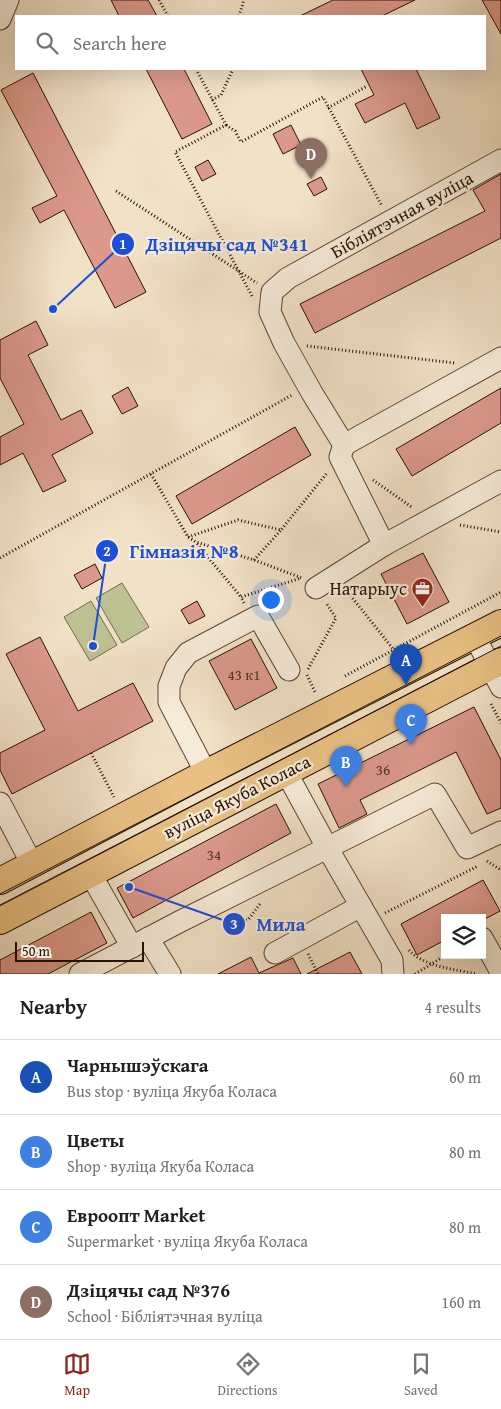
<!DOCTYPE html>
<meta charset="utf-8">
<style>
body{margin:0;font-family:"Gentium Book Plus",serif;background:#f2f2f2;color:#202124}
.controls{position:absolute;right:15px;bottom:15px;display:grid;overflow:hidden;border-radius:0px;box-shadow:0 5px 20px #0002}
.controls button{width:45px;height:45px;display:grid;place-items:center;padding:0;border:0;border-bottom:1px solid #e0e0e0;background:#fff;color:#202124;font:25px sans-serif}
.scale{position:absolute;left:15px;bottom:12px;width:129px;box-sizing:border-box;padding-left:5px;border:2px solid #271203;border-top:0;font-size:14px;line-height:18px;white-space:nowrap;color:#271203;-webkit-text-stroke:4px #f6ecda;paint-order:stroke}
.you{position:absolute;left:270px;top:599px;width:18px;height:18px;margin:-12px;border:4px solid #fff;border-radius:50%;background:#1a73e8;box-shadow:0 0 0 8px #1a73e833}
.badge{display:grid;place-items:center;width:32px;height:32px;border-radius:50%;background:#8f2418;color:#fff;font-size:16px;font-weight:700}
.pin{position:absolute;translate:-50% -41px;filter:drop-shadow(0 1px 2px #0008)}
.pin::after{content:'';position:absolute;top:26px;width:18px;height:15px;background:inherit;clip-path:polygon(0 0,100% 0,50% 100%)}
.list{margin:0;padding:0;list-style:none}
h2{display:flex;justify-content:space-between;align-items:center;height:65px;margin:0;padding:0 20px;font-size:21px}
h2 small{font-size:16px;font-weight:400;color:#757577}
.list li{display:grid;grid-template-columns:32px 1fr auto;gap:15px;align-items:center;box-sizing:border-box;height:75px;padding:0 20px;border-top:1px solid #e0e0e0}
.list b{display:block;font-size:19px;white-space:nowrap}
.list p{margin:0;font-size:16px;white-space:nowrap;color:#757577}
.list em{font-size:16px;font-style:normal;color:#757577}
.icon{flex:none;width:28px;height:28px;fill:none;stroke:currentColor;stroke-width:2;stroke-linecap:round;stroke-linejoin:round}
.map{position:relative;flex:none;width:501px;height:974px;overflow:hidden}
.search{position:absolute;background:#fff;box-shadow:0 5px 20px #0002;left:15px;right:15px;top:15px;height:55px;display:flex;align-items:center;gap:12px;box-sizing:border-box;padding:0 18px;border-radius:0px;color:#757577;font-size:19px}
.sheet{height:365px;background:#fff}
nav{display:flex;justify-content:space-around;align-items:center;box-sizing:border-box;height:70px;border-top:1px solid #e0e0e0;background:#fff;font-size:14px;color:#757577}
nav a{display:grid;justify-items:center;gap:2px}
nav .on{color:#8f2418}
.map>svg:first-child{display:block}
</style>
<div class="map">
<svg width="501" height="974" viewBox="0 0 501 974">
<rect width="100%" height="100%" fill="#f1e1c6"/>
<filter id="stains"><feTurbulence type="fractalNoise" baseFrequency=".004" numOctaves="4"/><feColorMatrix values="0 0 0 0 .2 0 0 0 0 .09 0 0 0 0 .02 0 0 0 .5 -.17"/></filter>
<radialGradient id="worn" r=".72"><stop offset=".6" stop-color="#630" stop-opacity="0"/><stop offset="1" stop-color="#630" stop-opacity=".3"/></radialGradient>
<g fill="#bec292" stroke="#726a4a">
<polygon points="122,583 149,627 122,643 96,598"/>
<polygon points="91,601 117,645 90,661 64,617"/>
</g>
<g fill="#dc998b" stroke="#271203">
<polygon points="111,0 148,0 157,16 119,16"/>
<polygon points="333,0 415,0 382,16 300,16"/>
<polygon points="482,0 501,0 501,34"/>
<polygon points="146,69 184,69 212,124 182,139"/>
<polygon points="361,69 416,69 440,118 417,129 405,103 365,123 355,104 374,95"/>
<polygon points="33,73 146,292 115,308 64,210 40,223 32,208 57,196 1,90"/>
<polygon points="291,125 301,145 283,154 273,134"/>
<polygon points="208,160 216,174 202,181 195,167"/>
<polygon points="501,174 501,238 315,333 300,304 485,211 473,190"/>
<polygon points="321,177 327,189 314,196 307,184"/>
<polygon points="36,321 48,345 28,355 61,420 81,410 93,433 52,455 66,481 43,492 23,453 0,465 0,437 24,424 0,378 0,340"/>
<polygon points="128,387 138,406 122,414 112,396"/>
<polygon points="501,388 501,423 412,476 396,449"/>
<polygon points="295,427 311,455 192,524 176,496"/>
<polygon points="423,553 449,602 407,624 381,574"/>
<polygon points="95,564 102,578 82,589 74,575"/>
<polygon points="197,601 205,616 189,624 181,610"/>
<polygon points="40,637 78,711 133,683 153,721 12,794 0,770 0,753 45,730 6,654"/>
<polygon points="251,639 277,688 235,710 209,661"/>
<polygon points="474,707 501,760 501,808 487,814 456,752 360,800 367,814 339,828 318,784"/>
<polygon points="276,804 291,833 133,918 117,888"/>
<polygon points="483,880 500,911 487,918 445,918 445,940 417,955 401,924"/>
<polygon points="91,912 107,943 48,974 0,974 0,960"/>
<polygon points="350,952 362,974 307,974"/>
<polygon points="251,957 259,973 293,958 301,974 218,974"/>
</g>
<g fill="none" stroke-linecap="round" stroke-linejoin="round">
<defs>
<g id="minor">
<polyline points="0,19 8,0"/>
<polyline points="501,160 288,278 272,292 270,312 284,343 312,393 344,445 501,358"/>
<polyline points="344,445 340,457 384,545"/>
<polyline points="316,588 384,545 501,481"/>
<polyline points="475,637 501,687"/>
<polyline points="286,772 328,849 392,960 393,974"/>
<polyline points="206,773 169,702 169,686 176,668 188,653 258,616 289,670"/>
<polyline points="0,803 32,864"/>
<polyline points="90,873 132,947"/>
<polyline points="148,938 170,974"/>
<polyline points="482,938 501,972"/>
<polyline points="275,953 361,906"/>
<polyline points="80,974 179,922 435,794 467,848 501,832"/>
</g>
<g id="major">
<polyline points="0,881 206,773 501,623"/>
<polyline points="0,921 501,661"/>
</g>
</defs>
<use href="#minor" stroke="#5a4634" stroke-width="23"/>
<use href="#major" stroke="#271203" stroke-width="28"/>
<g stroke="#271203" stroke-width="3" stroke-dasharray="1 2.5" stroke-linecap="butt">
<polyline points="159,0 168,16"/>
<polyline points="239,16 244,0"/>
<polyline points="196,69 226,125 175,152 252,296"/>
<polyline points="212,100 221,95 233,69"/>
<polyline points="328,108 367,86"/>
<polyline points="226,125 235,131 241,142 323,97 382,206"/>
<polyline points="116,191 257,283"/>
<polyline points="307,346 455,363"/>
<polyline points="151,474 188,537 196,542 254,560 302,578"/>
<polyline points="373,480 413,508"/>
<polyline points="460,525 501,532"/>
<polyline points="188,537 238,520 281,530 327,473"/>
<polyline points="197,544 241,597"/>
<polyline points="0,558 292,395"/>
<polyline points="254,560 281,530"/>
<polyline points="346,590 394,650"/>
<polyline points="244,603 241,597 301,578"/>
<polyline points="308,669 336,618 326,603"/>
<polyline points="307,675 315,692"/>
<polyline points="345,676 501,592"/>
<polyline points="491,704 501,723"/>
<polyline points="91,753 114,797"/>
<polyline points="487,861 501,870"/>
<polyline points="385,913 478,866"/>
<polyline points="225,921 248,920 260,904"/>
<path d="M409,950C424,967 455,969 476,974"/>
<polyline points="308,954 318,974"/>
<polyline points="415,974 446,955"/>
</g>
<use href="#minor" stroke="#f6ecda" stroke-width="21"/>
<use href="#major" stroke="#e8c083" stroke-width="26"/>
<g stroke="#271203" stroke-width="1">
<polyline points="0,894 501,636"/>
<polyline points="0,905 501,646"/>
</g>
</g>
<defs>
<symbol id="office-pin" viewBox="-11 -11 22 30"><path d="M0 17L-7.5 6A9.5 9.5 0 1 1 7.5 6Z" fill="#8f2418" stroke="#f6ecda"/><path d="M-6-3h4V-5.5h4V-3h4V5H-6ZM-1-4.5V-3h2v-1.5ZM-6 0V1H6V0Z" fill="#fff"/></symbol>
</defs>
<g fill-rule="evenodd">
<use href="#office-pin" x="410" y="576" width="25" height="34"/>
</g>
<g text-anchor="middle" stroke-width="4.5" stroke-linejoin="round" paint-order="stroke">
<g font-size="15" fill="#543425">
<text x="244" y="680">43 к1</text>
<text x="383" y="775">36</text>
<text x="214" y="860">34</text>
</g>
<g font-size="18" fill="#271203" stroke="#f6ecda">
<text transform="translate(402 215) rotate(-29)" y="6">Бібліятэчная вуліца</text>
<text transform="translate(237 797) rotate(-27)" y="6">вуліца Якуба Коласа</text>
</g>
<g font-size="18" fill="#271203" stroke="#f6ecda" text-anchor="end">
<text x="407" y="595">Натарыус</text>
</g>
</g>
<path fill="none" stroke="#1d4ed8" stroke-width="2" d="M53 309L123 244M93 646L107 551M129 887L234 924"/>
<g fill="#1d4ed8" stroke="#f6ecda" stroke-width="2">
<circle cx="53" cy="309" r="5"/>
<circle cx="93" cy="646" r="5"/>
<circle cx="129" cy="887" r="5"/>
<circle cx="123" cy="244" r="12"/>
<circle cx="107" cy="551" r="12"/>
<circle cx="234" cy="924" r="12"/>
</g>
<g font-size="15" text-anchor="middle" font-weight="bold" fill="#fff">
<text x="123" y="249">1</text>
<text x="107" y="556">2</text>
<text x="234" y="929">3</text>
</g>
<g font-size="19" text-anchor="middle" font-weight="bold" fill="#1d4ed8" stroke="#f6ecda" stroke-width="4.5" stroke-linejoin="round" paint-order="stroke">
<text x="227" y="251">Дзіцячы сад №341</text>
<text x="184" y="558">Гімназія №8</text>
<text x="281" y="931">Мила</text>
</g>
<rect width="100%" height="100%" filter="url(#stains)"/>
<rect width="100%" height="100%" fill="url(#worn)"/>
</svg>
<div class="controls">
<button><svg class="icon" aria-label="layers" viewBox="0 0 24 24"><path d="M12 4l9 5-9 5-9-5zM3 14l9 5 9-5"/></svg></button>
</div>
<div class="scale">50 m</div>
<div class="you"></div>
<div class="pin badge" style="left:406px;top:685px;background:#1a4fb4">A</div>
<div class="pin badge" style="left:346px;top:787px;background:#3f7fe0">B</div>
<div class="pin badge" style="left:411px;top:745px;background:#3f7fe0">C</div>
<div class="pin badge" style="left:311px;top:179px;background:#8d6e63">D</div>
<div class="search"><svg class="icon" aria-label="search" viewBox="0 0 24 24"><circle cx="10" cy="10" r="6"/><path d="M15 15l6 6"/></svg>Search here</div>
</div>
<section class="sheet">
<h2>Nearby<small>4 results</small></h2>
<ul class="list">
<li><span class="badge" style="background:#1a4fb4">A</span><div><b>Чарнышэўскага</b><p>Bus stop · вуліца Якуба Коласа</p></div><em>60 m</em></li>
<li><span class="badge" style="background:#3f7fe0">B</span><div><b>Цветы</b><p>Shop · вуліца Якуба Коласа</p></div><em>80 m</em></li>
<li><span class="badge" style="background:#3f7fe0">C</span><div><b>Евроопт Market</b><p>Supermarket · вуліца Якуба Коласа</p></div><em>80 m</em></li>
<li><span class="badge" style="background:#8d6e63">D</span><div><b>Дзіцячы сад №376</b><p>School · Бібліятэчная вуліца</p></div><em>160 m</em></li>
</ul>
</section>
<nav>
<a class="on"><svg class="icon" aria-label="map" viewBox="0 0 24 24"><path d="M3 6l6-2 6 2 6-2v14l-6 2-6-2-6 2zM9 4v14M15 6v14"/></svg>Map</a>
<a><svg class="icon" aria-label="directions" viewBox="0 0 24 24"><path d="M12 3l9 9-9 9-9-9zM9 14v-3h6M13 9l2 2-2 2"/></svg>Directions</a>
<a><svg class="icon" aria-label="saved" viewBox="0 0 24 24"><path d="M7 4h10v16l-5-4-5 4z"/></svg>Saved</a>
</nav>
